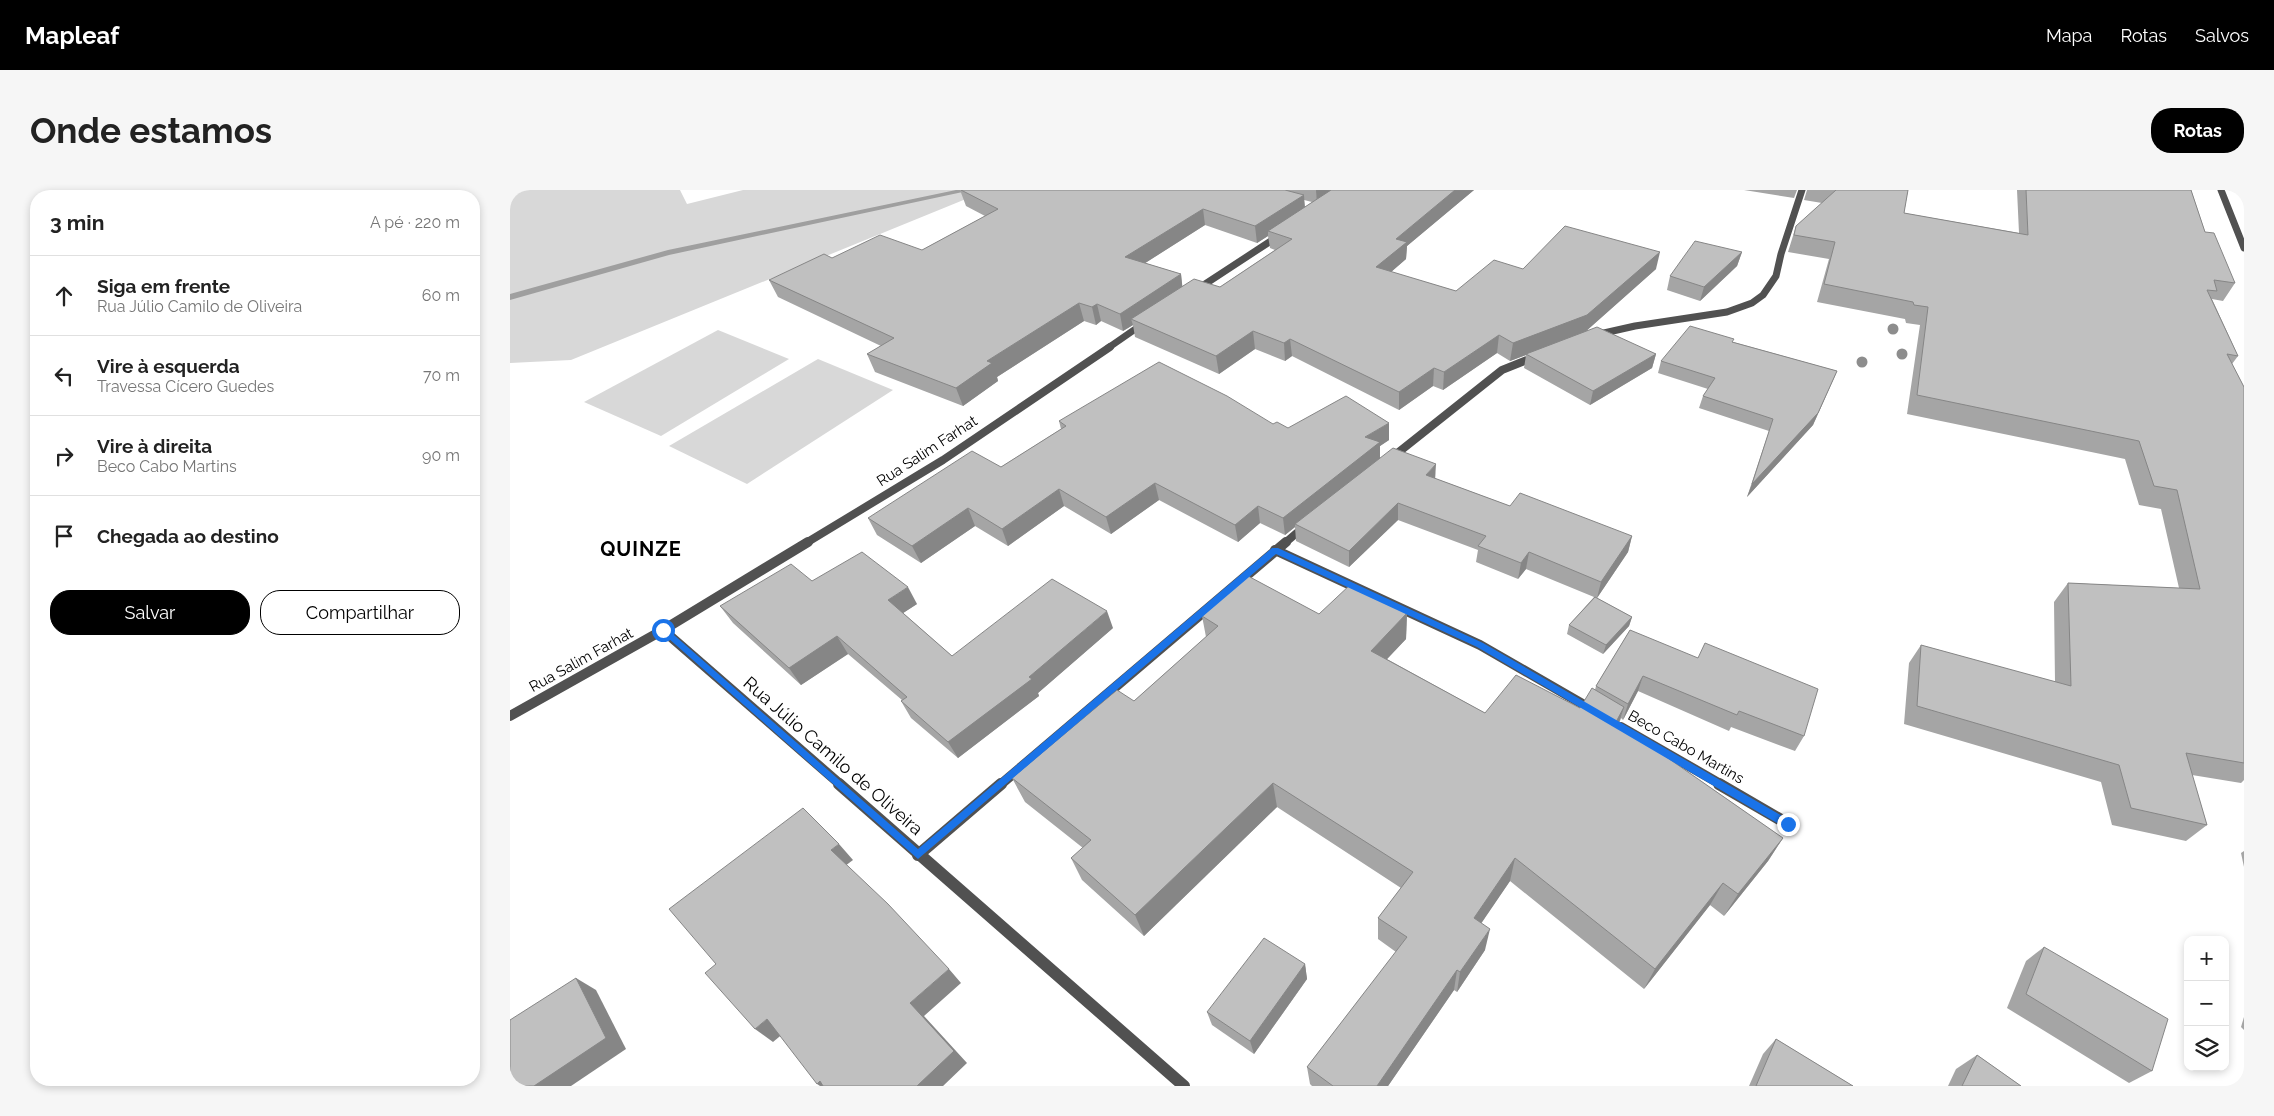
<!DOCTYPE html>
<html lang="pt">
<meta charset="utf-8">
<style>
body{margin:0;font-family:Raleway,sans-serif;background:#f6f6f6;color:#222}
.controls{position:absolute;right:15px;bottom:15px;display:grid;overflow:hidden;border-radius:10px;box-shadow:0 2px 8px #0003}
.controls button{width:45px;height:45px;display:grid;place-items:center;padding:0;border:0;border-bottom:1px solid #e0e0e0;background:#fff;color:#222;font:25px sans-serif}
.stop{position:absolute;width:15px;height:15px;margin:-11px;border:4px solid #1a73e8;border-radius:50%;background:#fff}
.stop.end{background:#1a73e8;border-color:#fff;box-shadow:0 1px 5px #0008}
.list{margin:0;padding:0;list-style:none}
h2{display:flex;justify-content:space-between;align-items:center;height:65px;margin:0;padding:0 20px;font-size:21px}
h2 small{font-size:16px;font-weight:400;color:#767676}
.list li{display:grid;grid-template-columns:32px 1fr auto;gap:15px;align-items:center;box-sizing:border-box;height:80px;padding:0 20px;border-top:1px solid #e0e0e0}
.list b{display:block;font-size:19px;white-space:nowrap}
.list p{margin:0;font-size:16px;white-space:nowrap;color:#767676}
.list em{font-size:16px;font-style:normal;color:#767676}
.actions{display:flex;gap:10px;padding:15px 20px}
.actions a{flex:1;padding:11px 0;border:1px solid #000;border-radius:20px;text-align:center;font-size:18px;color:#000}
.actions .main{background:#000;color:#fff}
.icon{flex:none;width:28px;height:28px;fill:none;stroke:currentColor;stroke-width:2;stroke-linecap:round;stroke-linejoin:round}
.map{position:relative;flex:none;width:1734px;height:896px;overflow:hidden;border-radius:20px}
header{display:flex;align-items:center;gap:30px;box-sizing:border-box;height:70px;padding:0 25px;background:#000;color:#fff}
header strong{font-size:24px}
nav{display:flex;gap:28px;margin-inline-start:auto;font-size:18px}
.intro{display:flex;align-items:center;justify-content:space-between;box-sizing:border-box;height:120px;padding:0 30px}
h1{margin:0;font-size:35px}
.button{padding:12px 22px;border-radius:20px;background:#000;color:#fff;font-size:18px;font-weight:700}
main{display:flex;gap:30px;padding:0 30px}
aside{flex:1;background:#fff;border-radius:20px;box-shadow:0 2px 8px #0003}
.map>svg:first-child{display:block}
</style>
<header>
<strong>Mapleaf</strong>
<nav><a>Mapa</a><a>Rotas</a><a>Salvos</a></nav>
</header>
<div class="intro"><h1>Onde estamos</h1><a class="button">Rotas</a></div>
<main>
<aside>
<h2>3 min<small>A pé · 220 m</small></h2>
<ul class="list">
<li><svg class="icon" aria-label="ahead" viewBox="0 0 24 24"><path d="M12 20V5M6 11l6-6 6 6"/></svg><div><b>Siga em frente</b><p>Rua Júlio Camilo de Oliveira</p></div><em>60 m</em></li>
<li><svg class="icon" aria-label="left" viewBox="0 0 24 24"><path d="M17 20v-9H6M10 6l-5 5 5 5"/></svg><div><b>Vire à esquerda</b><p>Travessa Cícero Guedes</p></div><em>70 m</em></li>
<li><svg class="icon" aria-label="right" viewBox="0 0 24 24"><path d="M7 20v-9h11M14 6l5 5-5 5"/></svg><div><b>Vire à direita</b><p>Beco Cabo Martins</p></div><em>90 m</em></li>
<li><svg class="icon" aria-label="arrive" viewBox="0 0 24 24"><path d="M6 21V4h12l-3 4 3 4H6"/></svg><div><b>Chegada ao destino</b></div></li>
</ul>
<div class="actions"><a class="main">Salvar</a><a>Compartilhar</a></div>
</aside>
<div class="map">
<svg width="1734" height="896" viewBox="0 0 1734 896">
<rect width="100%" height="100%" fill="#fff"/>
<g fill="#d8d8d8">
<polygon points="0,0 170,0 177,14 233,0 478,0 61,170 0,173"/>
<polygon points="208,140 279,169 151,246 74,212"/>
<polygon points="308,169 383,200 237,294 159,256"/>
</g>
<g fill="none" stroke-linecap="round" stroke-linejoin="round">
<polygon fill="#9f9f9f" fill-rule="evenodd" points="446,0 462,0 159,65 0,110 0,104 158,60"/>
<g stroke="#515151" stroke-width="7">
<polyline points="1711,0 1734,58"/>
<polyline points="686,100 770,45"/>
<polyline points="1085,145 1125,136 1217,122 1242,113 1253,105 1266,86 1271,64 1292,0"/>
<polyline points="598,158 634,133"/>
</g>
<g stroke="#515151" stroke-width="8">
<polyline points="880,269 992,180 1027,166"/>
<polyline points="296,353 433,270 600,157"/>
<polyline points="775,353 796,335"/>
</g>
<g stroke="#515151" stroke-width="10">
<polyline points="765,360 970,455 1083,520"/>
<polyline points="153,440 331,595"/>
<polyline points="0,526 153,440 298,352"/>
<polyline points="1111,537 1212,595"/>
<polyline points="490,595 776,352"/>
</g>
<g stroke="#515151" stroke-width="12">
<polyline points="329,594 674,896"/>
<polyline points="1209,594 1278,634"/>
<polyline points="408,665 491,594"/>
</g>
</g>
<g fill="#8d8d8d">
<circle cx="1383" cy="139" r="5.5"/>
<circle cx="1392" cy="164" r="5.5"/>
<circle cx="1352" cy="172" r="5.5"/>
</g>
<g fill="#a5a5a5" fill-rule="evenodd">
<path d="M450,0H964L897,56L896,69L881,82L946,101L1013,79H1146L1077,140L1146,164L1142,178L1080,215L1014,178L1016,165L1000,171L987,163L933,200L923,196L889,220L782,166L775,171L745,159L709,184L625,147L623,135L613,141L591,131L586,135L574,131L487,187L488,191L453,216L365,182L357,164L371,156L268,107L259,90L322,68L412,60L475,26L456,16ZM794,10L802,12L795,17ZM695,35L747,53L758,46L760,58L765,60L710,97L672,96L671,84L635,73Z"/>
<polygon points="1234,0 1287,0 1284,8"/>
<polygon points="1297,0 1398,0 1394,23 1509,43 1507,0 1681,0 1695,42 1725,93 1713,111 1702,109 1728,166 1722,174 1734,197 1734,590 1731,593 1682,585 1697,635 1676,651 1602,635 1591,592 1394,534 1399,473 1411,455 1545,492 1544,412 1558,393 1669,398 1651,319 1629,315 1615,269 1397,224 1410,135 1396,133 1395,129 1307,112 1319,69 1278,62 1286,36 1312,13 1294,10"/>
<polygon points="1232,62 1227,76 1190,111 1157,100 1160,86"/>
<polygon points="1223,152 1327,181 1303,235 1237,307 1259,241 1189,218 1193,206 1198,199 1148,183 1151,171"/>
<polygon points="549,231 763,234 778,238 879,250 870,256 870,268 1000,316 1122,346 1118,362 1087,408 1122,427 1119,436 1093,464 1057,444 1059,435 1084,407 1016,379 1008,389 966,372 968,360 888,330 839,377 786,351 785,337 775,345 750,333 728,352 649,310 601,344 554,316 498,356 465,336 411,373 367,345 358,328 491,277 551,239"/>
<polygon points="302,391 407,414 393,423 442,466 603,438 528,503 529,506 448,568 401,528 391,511 392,510 338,464 291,495 223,433 210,416"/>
<polygon points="897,423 896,449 877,469 975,523 1070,518 1085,500 1086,496 1120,440 1294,546 1285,561 1221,537 1219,541 1128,501 1113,530 1111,528 1109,534 1273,648 1258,671 1214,726 1200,715 1134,799 1000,691 971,733 975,760 947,802 944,800 878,896 802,896 800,894 797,877 886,762 868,749 868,728 891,698 767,617 634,746 572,690 561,668 573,658 515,612 502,588 624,511 696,447 692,426"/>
<polygon points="1734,661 1734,677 1731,663"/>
<polygon points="1534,757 1642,881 1619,893 1497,818 1516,771"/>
<polygon points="795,774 797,789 744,864 702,835 697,822"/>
<polygon points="1734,827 1734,840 1731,837"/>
<polygon points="1266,849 1343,896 1239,896 1253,864"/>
<polygon points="1467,865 1511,896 1438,896 1446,879"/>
</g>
<g fill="#868686">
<polygon points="806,0 827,0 807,14"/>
<polygon points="945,0 964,0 897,56 896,69 866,95 866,77 886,49"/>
<polygon points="794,5 795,21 758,41 758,46 747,53 745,36"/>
<polygon points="693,19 695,35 618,84 615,67"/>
<polygon points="1150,62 1146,79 1074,143 1000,171 1003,153"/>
<polygon points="1232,62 1227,76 1190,111 1194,97"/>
<polygon points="671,84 673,102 621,129 623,135 613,141 610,124"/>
<polygon points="569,113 574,131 487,187 488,191 453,216 446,198 477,171"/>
<polygon points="587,114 591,131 586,135 582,117"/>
<polygon points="743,141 745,159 709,184 706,166"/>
<polygon points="989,145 987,163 933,200 934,182"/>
<polygon points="780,149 782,166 775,171 774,153"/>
<polygon points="1146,164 1142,178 1080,215 1083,201"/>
<polygon points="924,178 923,196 889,220 889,202"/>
<polygon points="1327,181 1303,235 1237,307 1242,294"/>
<polygon points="879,233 879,250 870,256 870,270 785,334 785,337 775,345 773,328 855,247"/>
<polygon points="926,274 925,291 916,285"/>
<polygon points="645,293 649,310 601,344 596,327"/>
<polygon points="549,299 554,316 498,356 492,339"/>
<polygon points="888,313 888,330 839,377 839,361"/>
<polygon points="748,316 750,333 728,352 725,335"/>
<polygon points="458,318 465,336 411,373 402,356"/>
<polygon points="1122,346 1118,362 1087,408 1091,392"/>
<polygon points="1019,362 1016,379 1008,389 1011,373"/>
<polygon points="398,397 407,414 387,427 378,410"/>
<polygon points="597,421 603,438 528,503 529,506 448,568 438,552 519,487"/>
<polygon points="897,423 896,449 861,486 861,461"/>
<polygon points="1122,427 1119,436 1093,464 1096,455"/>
<polygon points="327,446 338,464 291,495 279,478"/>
<polygon points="1133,486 1128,501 1113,530 1118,514"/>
<polygon points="1114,517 1106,542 1106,532"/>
<polygon points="763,593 767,617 634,746 625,725"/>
<polygon points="1273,648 1258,671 1214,726 1228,704"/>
<polygon points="329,654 343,670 335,676 321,660"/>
<polygon points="1005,668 1000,691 960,750 964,728"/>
<polygon points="1213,693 1200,715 1134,799 1145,779"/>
<polygon points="980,739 975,760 947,802 950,782"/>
<polygon points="795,774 797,789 744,864 740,851"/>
<polygon points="439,779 451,793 414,826 457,873 433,896 407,896 400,813"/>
<polygon points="947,780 944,800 878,896 867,896"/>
<polygon points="66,788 86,800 116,859 61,896 24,896"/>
<polygon points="257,829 275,842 263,852 245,839"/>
<polygon points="310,891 316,896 310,896 307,894"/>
</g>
<g fill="#c0c0c0" stroke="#868686">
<polygon points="451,0 775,0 794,5 745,36 693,19 615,67 671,84 610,124 587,114 582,117 569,113 477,171 482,173 446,198 357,164 384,148 259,90 314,64 322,68 370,45 412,60 488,19"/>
<polygon points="821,0 945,0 886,49 897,52 866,77 946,101 984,70 1013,79 1055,36 1150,62 1077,125 1003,153 989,145 934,182 924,178 889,202 780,149 774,153 743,141 706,166 621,129 684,89 710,97 782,49 758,41"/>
<polygon points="1326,0 1398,0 1394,23 1518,45 1516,0 1681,0 1695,42 1704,43 1725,93 1704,90 1707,101 1697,100 1728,166 1717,164 1734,197 1734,573 1676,563 1697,635 1621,618 1609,575 1407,516 1411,455 1561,496 1558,393 1690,399 1667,300 1644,296 1629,251 1407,205 1418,117 1404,115 1403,112 1314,94 1325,52 1284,45 1286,36"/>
<polygon points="1185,51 1232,62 1194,97 1160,86"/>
<polygon points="1180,136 1224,149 1222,152 1327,181 1308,223 1242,294 1263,229 1193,206 1205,188 1151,171"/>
<polygon points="1087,137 1146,164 1083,201 1016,164"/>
<polygon points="649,172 717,206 763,234 767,232 778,238 836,206 879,233 855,247 870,252 773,328 748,316 725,335 645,293 596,327 549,299 492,339 458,318 402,356 358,328 462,261 491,277 556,236 549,231"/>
<polygon points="883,258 926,274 916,285 1000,316 1010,303 1122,346 1091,392 1019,362 1011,373 968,356 976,346 888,313 839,361 785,334"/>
<polygon points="352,362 398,397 378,410 442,466 542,389 597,421 519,487 522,489 438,552 391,511 397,507 327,446 279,478 210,416 281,374 302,391"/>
<polygon points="738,386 809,424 841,394 897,423 861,461 975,523 1006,485 1070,518 1082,498 1114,517 1106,532 1273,648 1228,704 1213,693 1145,779 1005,668 964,728 980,739 950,782 947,780 867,896 823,896 797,877 897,747 868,728 903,682 763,593 625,725 561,668 581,650 502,588 607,500 624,511 708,436 692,426"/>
<polygon points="1085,407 1122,427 1096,455 1059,435"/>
<polygon points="1120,440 1188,468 1195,453 1308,499 1294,546 1229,521 1227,525 1133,486 1118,514 1086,496"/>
<polygon points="293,618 329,654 321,660 378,714 439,779 400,813 444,861 407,896 313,896 310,891 307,894 257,829 245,839 195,783 206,774 159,719"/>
<polygon points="754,748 795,774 740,851 697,822"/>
<polygon points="1534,757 1658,829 1642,881 1516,804"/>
<polygon points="66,788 96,848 24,896 0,896 0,830"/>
<polygon points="1266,849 1343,896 1246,896"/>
<polygon points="1467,865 1511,896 1452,896"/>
</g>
<polygon fill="#1a73e8" points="762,358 768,358 973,453 1281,631 1281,637 1274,637 967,457 766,364 408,669 149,440 153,437 156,438 408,659"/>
<g text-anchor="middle" stroke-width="4" stroke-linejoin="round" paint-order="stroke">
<g font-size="15" fill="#000" stroke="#fff">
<text transform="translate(417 261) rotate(-33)" y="5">Rua Salim Farhat</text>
<text transform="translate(71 470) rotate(-29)" y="5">Rua Salim Farhat</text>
<text transform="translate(1176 557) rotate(30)" y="5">Beco Cabo Martins</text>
</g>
<g font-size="18" fill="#000" stroke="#fff">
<text transform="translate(323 566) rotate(41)" y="6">Rua Júlio Camilo de Oliveira</text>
</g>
<g font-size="20" font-weight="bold" letter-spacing="1" fill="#000" stroke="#fff">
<text x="131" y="366">QUINZE</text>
</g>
</g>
</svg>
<div class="controls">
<button>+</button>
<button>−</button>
<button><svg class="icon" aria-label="layers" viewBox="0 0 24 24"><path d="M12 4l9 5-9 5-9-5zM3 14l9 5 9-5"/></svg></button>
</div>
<div class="stop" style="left:153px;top:440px"></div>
<div class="stop end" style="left:1278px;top:634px"></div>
</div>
</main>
